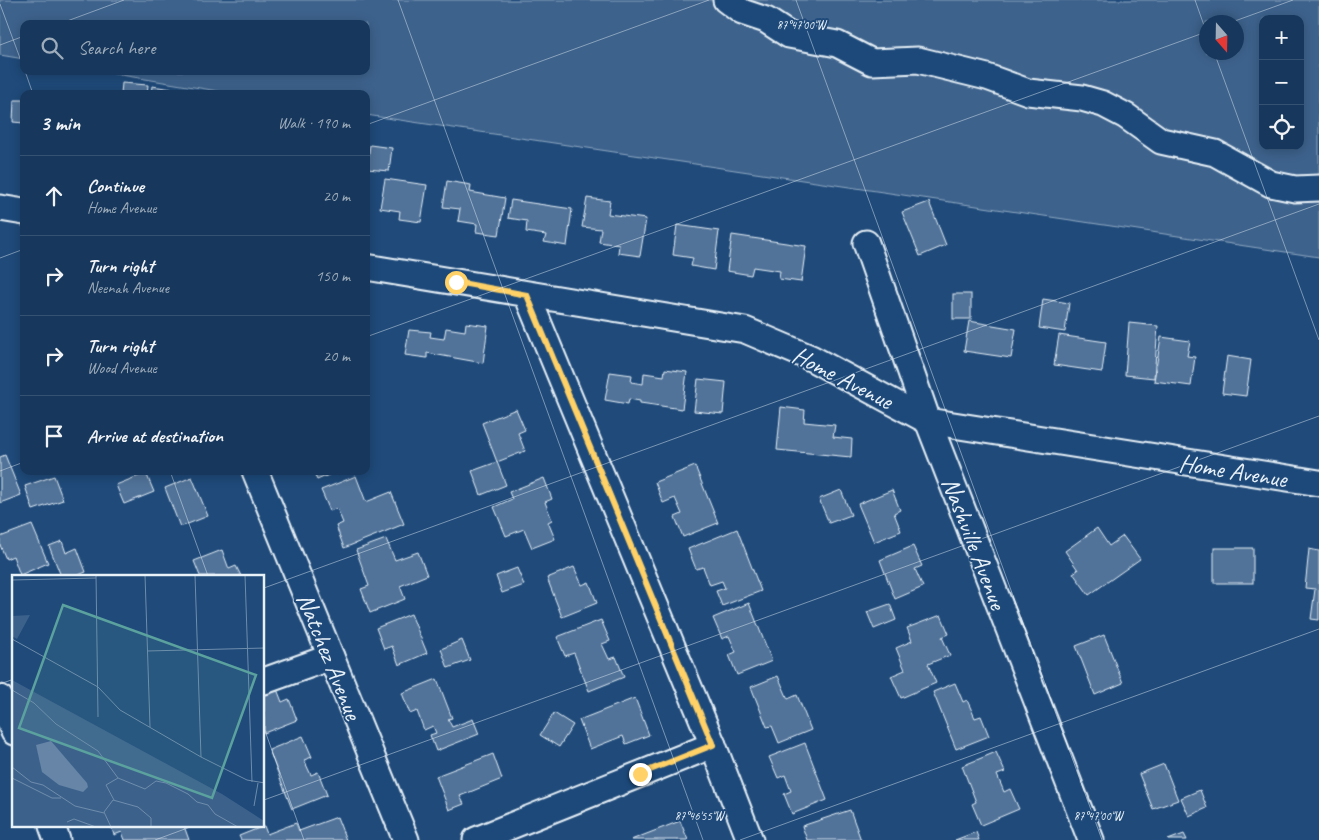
<!DOCTYPE html>
<meta charset="utf-8">
<style>
body{margin:0;font-family:Caveat,sans-serif;background:#244365;color:#f1f3f6}
.controls{position:absolute;right:15px;top:15px;display:grid;overflow:hidden;border-radius:10px;box-shadow:0 2px 12px #0003}
.controls button{width:45px;height:45px;display:grid;place-items:center;padding:0;border:0;border-bottom:1px solid #365272;background:#17385c;color:#f1f3f6;font:25px sans-serif}
.compass{position:absolute;left:1199px;top:15px;width:45px;height:45px;border-radius:50%;background:#17385c;box-shadow:0 2px 12px #0003;rotate:160deg}
.stop{position:absolute;width:15px;height:15px;margin:-11px;border:4px solid #ffd166;border-radius:50%;background:#fff}
.stop.end{background:#ffd166;border-color:#fff;box-shadow:0 1px 5px #0008}
.list{margin:0;padding:0;list-style:none}
h2{display:flex;justify-content:space-between;align-items:center;height:65px;margin:0;padding:0 20px;font-size:21px}
h2 small{font-size:16px;font-weight:400;color:#9eacbb}
.list li{display:grid;grid-template-columns:32px 1fr auto;gap:15px;align-items:center;box-sizing:border-box;height:80px;padding:0 20px;border-top:1px solid #365272}
.list b{display:block;font-size:19px;white-space:nowrap}
.list p{margin:0;font-size:16px;white-space:nowrap;color:#9eacbb}
.list em{font-size:16px;font-style:normal;color:#9eacbb}
.icon{flex:none;width:28px;height:28px;fill:none;stroke:currentColor;stroke-width:2;stroke-linecap:round;stroke-linejoin:round}
.map{position:relative;flex:none;width:1319px;height:840px;overflow:hidden}
.search{position:absolute;background:#17385c;box-shadow:0 2px 12px #0003;left:20px;top:20px;width:350px;height:55px;display:flex;align-items:center;gap:12px;box-sizing:border-box;padding:0 18px;border-radius:10px;color:#9eacbb;font-size:19px}
.panel{position:absolute;background:#17385c;box-shadow:0 2px 12px #0003;left:20px;top:90px;width:350px;height:385px;border-radius:10px}
.map>svg:first-child{display:block}
</style>
<div class="map">
<svg width="1319" height="840" viewBox="0 0 1319 840">
<rect width="100%" height="100%" fill="#1f4a7a"/>
<filter id="ink" filterUnits="userSpaceOnUse"><feTurbulence type="fractalNoise" baseFrequency=".02" numOctaves="2"/><feDisplacementMap in="SourceGraphic" scale="10" xChannelSelector="R" yChannelSelector="G"/><feConvolveMatrix kernelMatrix="1 2 1 2 8 2 1 2 1" color-interpolation-filters="sRGB"/></filter>
<g filter="url(#ink)">
<path fill="#3c628c" stroke="#92aac2" fill-rule="evenodd" d="M0,0H1319V257L366,115V94H236L97,71H366V24H24V59L0,55ZM1263,19H1300V146H1263ZM1206,22H1236V52H1206Z"/>
<g fill="#517399" stroke="#e8f1f8">
<polygon points="122,83 148,85 147,94 121,94"/>
<polygon points="152,86 179,90 179,94 151,94"/>
<polygon points="14,100 24,100 24,146 24,123 13,122"/>
<polygon points="370,145 392,148 389,171 367,169"/>
<polygon points="385,179 427,185 421,222 399,219 400,211 380,208"/>
<polygon points="447,181 471,185 470,192 505,198 499,235 476,232 477,224 458,221 460,209 443,207"/>
<polygon points="587,198 610,201 608,214 646,219 640,256 618,253 619,245 599,242 601,229 582,227"/>
<polygon points="511,200 572,209 567,246 544,242 546,235 526,232 527,221 508,218"/>
<polygon points="929,202 946,245 920,256 902,212"/>
<polygon points="677,225 719,231 714,270 691,266 693,258 673,255"/>
<polygon points="732,235 806,246 801,282 779,279 780,271 753,267 751,275 727,271"/>
<rect x="953" y="294" width="18" height="25"/>
<polygon points="1043,299 1069,303 1065,332 1039,328"/>
<polygon points="969,321 1016,329 1011,358 964,351"/>
<polygon points="466,323 488,326 483,363 427,353 427,358 405,355 409,330 431,332 430,337 444,339 446,328 465,331"/>
<polygon points="1129,323 1158,326 1154,378 1125,375"/>
<polygon points="1059,335 1106,342 1102,372 1054,365"/>
<polygon points="1161,337 1190,341 1187,356 1195,357 1191,386 1154,381"/>
<polygon points="1227,356 1251,360 1246,396 1222,393"/>
<polygon points="665,369 687,372 682,409 640,403 640,401 629,399 628,404 605,400 610,372 632,375 631,382 643,384 644,373 664,376"/>
<polygon points="698,379 726,382 723,414 694,411"/>
<polygon points="781,407 805,410 804,422 835,425 833,437 852,439 851,457 777,450"/>
<polygon points="516,409 525,430 518,433 525,451 497,462 482,423"/>
<polygon points="5,455 21,495 0,503 0,457"/>
<polygon points="497,462 506,485 481,495 472,471"/>
<polygon points="695,466 718,523 683,537 675,517 682,514 675,498 663,503 655,482"/>
<polygon points="313,471 338,471 317,480"/>
<polygon points="146,473 154,492 124,504 116,485"/>
<polygon points="54,476 63,500 33,510 25,486"/>
<polygon points="356,476 366,502 391,492 404,524 344,548 336,526 343,523 337,508 330,511 321,490"/>
<polygon points="192,477 208,516 180,527 165,488"/>
<polygon points="544,478 552,499 545,502 552,520 548,522 555,539 532,548 524,529 506,536 494,507 512,499 509,492"/>
<polygon points="841,490 851,515 829,523 819,499"/>
<polygon points="892,490 900,510 894,513 901,531 874,542 858,504"/>
<polygon points="32,525 48,563 20,575 13,556 6,559 0,545 0,537"/>
<polygon points="1097,528 1109,546 1123,536 1140,559 1089,595 1073,573 1078,570 1065,551"/>
<polygon points="737,529 761,591 722,606 716,591 725,588 722,581 710,585 703,567 696,569 688,549"/>
<polygon points="386,539 395,560 418,552 427,575 400,586 405,599 370,613 361,589 369,586 356,550"/>
<polygon points="62,541 66,553 77,548 86,572 76,576 61,576 49,546"/>
<polygon points="913,546 922,566 915,569 923,587 895,599 880,560"/>
<rect x="1214" y="548" width="39" height="35"/>
<polygon points="1309,549 1319,551 1319,620 1311,619 1315,589 1305,588"/>
<polygon points="222,550 229,569 236,566 241,576 200,576 194,561"/>
<polygon points="574,567 582,585 589,582 597,603 562,617 547,578"/>
<polygon points="517,568 524,585 502,593 496,576"/>
<polygon points="749,603 772,661 737,675 729,655 736,652 729,636 722,639 713,618"/>
<polygon points="890,604 896,620 874,629 867,612"/>
<polygon points="411,614 427,653 399,665 392,646 384,649 376,628"/>
<polygon points="941,615 949,634 942,637 950,655 928,664 936,683 901,698 891,676 905,670 896,648 912,641 907,628"/>
<polygon points="601,620 610,641 602,644 609,659 616,657 624,677 589,691 574,653 565,656 557,637"/>
<polygon points="1104,635 1123,683 1095,695 1076,646"/>
<polygon points="462,640 470,660 448,668 441,649"/>
<polygon points="778,676 788,699 797,695 811,730 779,743 772,726 767,727 751,687"/>
<polygon points="437,679 452,718 448,719 452,727 473,719 479,734 436,751 430,735 436,733 433,726 424,730 417,711 410,714 402,693"/>
<polygon points="955,683 963,702 967,700 975,718 981,716 989,736 956,749 933,692"/>
<polygon points="275,684 282,702 289,699 297,720 264,733 264,688"/>
<polygon points="635,698 649,735 626,744 623,736 590,749 579,720"/>
<polygon points="554,713 573,725 559,747 540,735"/>
<polygon points="303,736 312,757 304,760 311,775 318,772 327,795 292,809 269,750"/>
<polygon points="805,743 827,800 792,814 784,794 791,791 785,775 778,778 769,757"/>
<polygon points="996,752 1005,772 997,775 1004,792 1010,789 1019,809 981,825 972,804 976,802 962,766"/>
<polygon points="493,754 502,779 460,796 464,804 449,810 436,776"/>
<polygon points="1164,764 1178,800 1153,809 1139,774"/>
<polygon points="1200,790 1207,808 1189,816 1181,798"/>
<polygon points="850,810 861,840 807,840 802,826"/>
<polygon points="337,817 346,840 241,840 239,836 264,826 267,834 296,823 299,831"/>
<polygon points="680,821 688,840 631,840"/>
<polygon points="111,826 184,826 189,840 125,840 122,832 114,835"/>
<polygon points="976,832 979,840 955,840"/>
<polygon points="1184,834 1187,840 1168,840"/>
</g>
<g fill="none" stroke-linecap="round" stroke-linejoin="round">
<defs>
<g id="minor">
<polyline points="726,0 742,12 766,20 789,35 837,44 872,62 918,60 987,77 1028,92 1082,98 1103,104 1126,116 1161,141 1215,153 1271,184 1295,189 1319,188"/>
<polyline points="0,208 24,212"/>
<polyline points="866,243 928,421 1091,840"/>
<polyline points="366,267 745,330 811,358 928,421 1319,483"/>
<polyline points="527,295 713,745 750,840"/>
<polyline points="255,471 406,840"/>
<polyline points="264,681 331,657"/>
<polyline points="0,698 14,732"/>
<polyline points="52,826 57,840"/>
<polyline points="476,840 713,745"/>
</g>
</defs>
<use href="#minor" stroke="#e8f1f8" stroke-width="29"/>
<use href="#minor" stroke="#1f4a7a" stroke-width="25"/>
</g>
</g>
<g fill="none" stroke-linecap="round" stroke-linejoin="round" filter="url(#ink)">
<polyline stroke="#ffd166" stroke-width="6" points="456,282 527,295 713,745 640,774"/>
</g>
<path fill="none" stroke="#e8f1f8" stroke-width="1" stroke-opacity="0.45" d="M398,0L703,840M796,0L1102,840M1195,0L1206,31M0,4L24,69M1232,22L1293,0M59,24L124,0M0,45L24,36M1214,52L1319,340M25,71L33,94M366,125L709,0M0,258L24,249M366,337L1206,32M0,471L24,462M170,471L208,576M264,588L1319,204M0,684L14,679M264,728L304,840M264,800L1319,416M155,840L193,826M740,840L1319,629"/>
<g text-anchor="middle" stroke-width="4" stroke-linejoin="round" paint-order="stroke">
<g font-size="25" fill="#e8f1f8" stroke="#1f4a7a">
<text transform="translate(843 377) rotate(27)" y="9">Home Avenue</text>
<text transform="translate(1233 470) rotate(9)" y="9">Home Avenue</text>
<text transform="translate(975 543) rotate(69)" y="9">Nashville Avenue</text>
<text transform="translate(330 656) rotate(68)" y="9">Natchez Avenue</text>
</g>
</g>
<g transform="translate(12 575)">
<rect width="252" height="252" fill="#1f4a7a"/>
<path d="M18,40L5,64L0,61V41ZM0,105L210,219L252,246V252H0Z" fill="#3c628c"/>
<path d="M39,166L75,208L76,212L71,217L47,210L30,197L24,170Z" fill="#6685a7"/>
<path fill="none" stroke="#6f8dac" stroke-width="1" d="M84,0L86,142M133,0L138,152M183,0L189,182M233,0L240,207M0,5L84,3M0,64L86,112L108,135L189,182L235,205L253,208M135,76L253,73M0,115L22,128L44,149L86,176L106,203L133,214L144,206L154,208L176,219L185,227L196,230L203,239L226,252M0,192L19,207L31,210L63,231L92,238M0,203L40,223H49M102,225L94,210L106,203M242,231L246,208M55,247L62,244L84,252M99,252L92,237L101,225L126,232L139,243V252"/>
<path fill="#5ba19e" fill-opacity="0.15" stroke="#5ba19e" stroke-width="2.5" d="M51,30L244,100L200,223L7,153Z"/>
<rect width="252" height="252" fill="none" stroke="#e8f1f8" stroke-width="2.5"/>
</g>
<g font-size="12" text-anchor="middle" fill="#e8f1f8" stroke="#1f4a7a" stroke-width="4" stroke-linejoin="round" paint-order="stroke">
<text x="801" y="29">87°47'00"W</text>
<text x="699" y="820">87°46'55"W</text>
<text x="1098" y="820">87°47'00"W</text>
</g>
</svg>
<div class="controls">
<button>+</button>
<button>−</button>
<button><svg class="icon" aria-label="locate" viewBox="0 0 24 24"><circle cx="12" cy="12" r="6"/><path d="M12 2v4M12 18v4M2 12h4M18 12h4"/></svg></button>
</div>
<svg class="compass" viewBox="-18 -18 36 36"><path d="M0-13l5 13h-10z" fill="#e53935"/><path d="M0 13l5-13h-10z" fill="#9eacbb"/></svg>
<div class="stop" style="left:456px;top:282px"></div>
<div class="stop end" style="left:640px;top:774px"></div>
<div class="search"><svg class="icon" aria-label="search" viewBox="0 0 24 24"><circle cx="10" cy="10" r="6"/><path d="M15 15l6 6"/></svg>Search here</div>
<section class="panel">
<h2>3 min<small>Walk · 190 m</small></h2>
<ul class="list">
<li><svg class="icon" aria-label="ahead" viewBox="0 0 24 24"><path d="M12 20V5M6 11l6-6 6 6"/></svg><div><b>Continue</b><p>Home Avenue</p></div><em>20 m</em></li>
<li><svg class="icon" aria-label="right" viewBox="0 0 24 24"><path d="M7 20v-9h11M14 6l5 5-5 5"/></svg><div><b>Turn right</b><p>Neenah Avenue</p></div><em>150 m</em></li>
<li><svg class="icon" aria-label="right" viewBox="0 0 24 24"><path d="M7 20v-9h11M14 6l5 5-5 5"/></svg><div><b>Turn right</b><p>Wood Avenue</p></div><em>20 m</em></li>
<li><svg class="icon" aria-label="arrive" viewBox="0 0 24 24"><path d="M6 21V4h12l-3 4 3 4H6"/></svg><div><b>Arrive at destination</b></div></li>
</ul>
</section>
</div>
